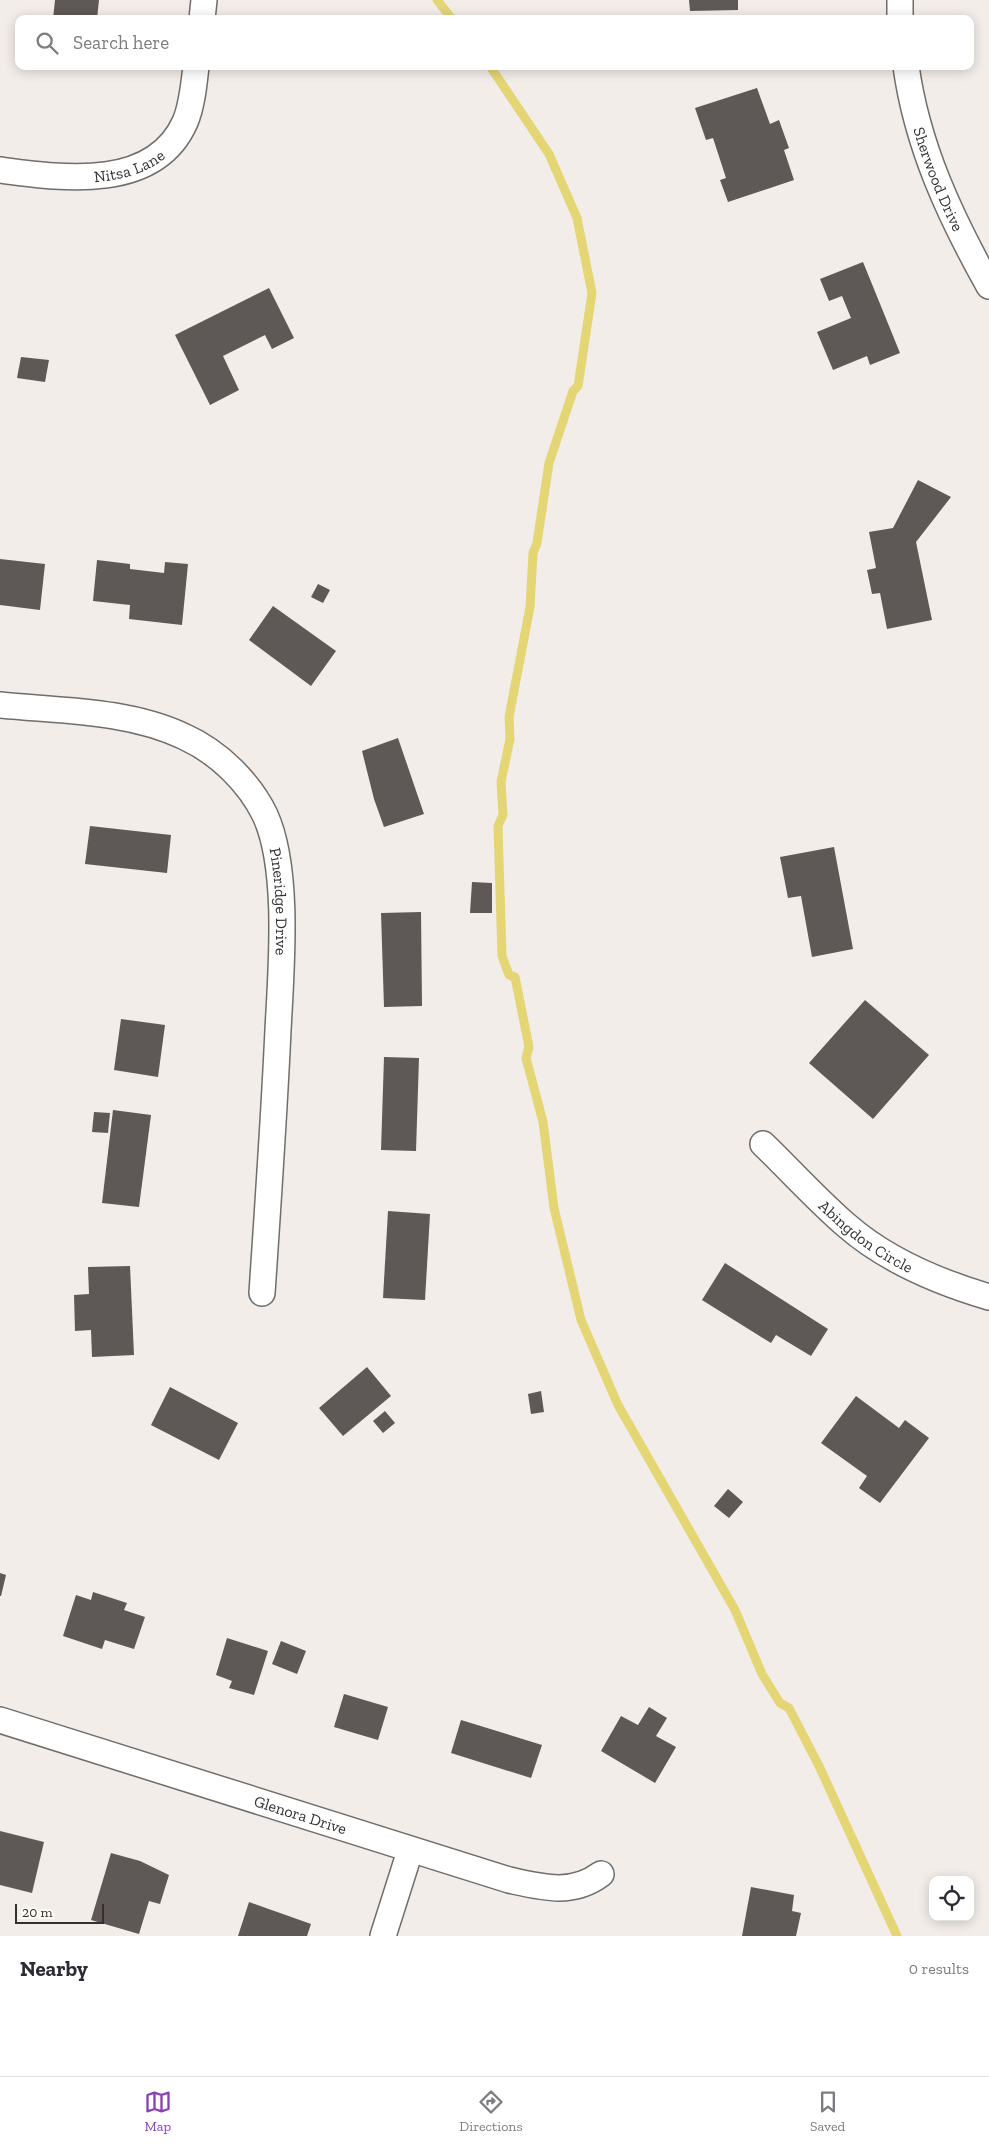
<!DOCTYPE html>
<style>
body{margin:0;font-family:"Zilla Slab",serif;background:#f7f7f7;color:#2b2b33}
.controls{position:absolute;right:15px;bottom:15px;display:grid;overflow:hidden;border-radius:10px;box-shadow:0 2px 12px #0003}
.controls button{width:45px;height:45px;display:grid;place-items:center;padding:0;border:0;border-bottom:1px solid #e1e1e2;background:#fff;color:#2b2b33;font:25px sans-serif}
.scale{position:absolute;left:15px;bottom:12px;width:89px;box-sizing:border-box;padding-left:5px;border:2px solid #333130;border-top:0;font-size:14px;line-height:18px;white-space:nowrap;color:#333130;-webkit-text-stroke:4px #fffbf8;paint-order:stroke}
.list{margin:0;padding:0;list-style:none}
h2{display:flex;justify-content:space-between;align-items:center;height:65px;margin:0;padding:0 20px;font-size:21px}
h2 small{font-size:16px;font-weight:400;color:#7c7c81}
.icon{flex:none;width:28px;height:28px;fill:none;stroke:currentColor;stroke-width:2;stroke-linecap:round;stroke-linejoin:round}
.map{position:relative;flex:none;width:989px;height:1936px;overflow:hidden}
.search{position:absolute;background:#fff;box-shadow:0 2px 12px #0003;left:15px;right:15px;top:15px;height:55px;display:flex;align-items:center;gap:12px;box-sizing:border-box;padding:0 18px;border-radius:10px;color:#7c7c81;font-size:19px}
.sheet{height:140px;background:#fff}
nav{display:flex;justify-content:space-around;align-items:center;box-sizing:border-box;height:70px;border-top:1px solid #e1e1e2;background:#fff;font-size:14px;color:#7c7c81}
nav a{display:grid;justify-items:center;gap:2px}
nav .on{color:#8841b4}
.map>svg:first-child{display:block}
</style>
<div class="map">
<svg width="989" height="1936" viewBox="0 0 989 1936">
<rect width="100%" height="100%" fill="#f2ede9"/>
<g fill="none" stroke-linecap="round" stroke-linejoin="round">
<g stroke="#e4d675" stroke-width="9">
<polyline points="437,0 452,19"/>
<polyline points="490,66 549,154 577,218 592,293 578,386 573,391 549,463 537,543 533,553 530,607 509,717 510,739 501,782 503,815 498,826 502,956 509,975 515,977 529,1047 526,1058 543,1122 554,1208 581,1320 618,1405 735,1610 762,1674 780,1703 789,1708 819,1766 897,1936"/>
</g>
</g>
<g fill="#5e5857">
<polygon points="55,0 99,0 97,19 53,19"/>
<polygon points="689,0 738,0 738,10 690,11"/>
<polygon points="757,88 770,124 779,120 789,148 784,150 794,180 728,202 720,180 726,178 713,138 706,140 695,108"/>
<polygon points="863,262 900,353 870,365 867,356 833,370 817,332 851,318 842,296 829,301 820,279"/>
<polygon points="269,288 294,338 272,349 265,335 223,356 239,390 210,405 175,335"/>
<polygon points="21,357 49,360 45,382 17,378"/>
<polygon points="918,480 951,497 916,542 932,620 887,629 880,593 872,594 867,570 876,568 869,532 893,528"/>
<polygon points="0,559 45,564 40,610 0,605"/>
<polygon points="97,560 130,564 130,569 164,573 165,562 188,564 182,625 129,619 130,605 93,601"/>
<polygon points="318,584 330,590 323,603 311,597"/>
<polygon points="273,606 336,651 311,686 249,640"/>
<polygon points="398,738 424,814 384,827 374,799 362,751"/>
<polygon points="90,826 171,835 167,873 85,864"/>
<polygon points="834,847 853,949 812,957 801,896 788,898 780,857"/>
<polygon points="472,882 492,883 492,913 470,913"/>
<polygon points="421,912 422,1006 384,1007 381,913"/>
<polygon points="865,1000 929,1055 873,1119 809,1063"/>
<polygon points="121,1019 165,1025 158,1077 114,1070"/>
<polygon points="384,1057 419,1058 416,1151 381,1150"/>
<polygon points="113,1110 151,1115 139,1207 102,1203"/>
<polygon points="94,1112 110,1113 108,1133 92,1132"/>
<polygon points="388,1211 430,1214 425,1300 383,1298"/>
<polygon points="725,1263 828,1329 811,1356 776,1335 771,1343 702,1300"/>
<polygon points="130,1266 134,1355 92,1357 91,1330 75,1331 74,1295 89,1294 88,1267"/>
<polygon points="367,1367 391,1396 343,1436 319,1408"/>
<polygon points="170,1387 238,1423 219,1460 151,1425"/>
<polygon points="541,1391 544,1412 531,1414 528,1394"/>
<polygon points="856,1396 899,1428 905,1420 929,1438 880,1503 859,1488 867,1476 821,1443"/>
<polygon points="385,1411 395,1423 383,1433 373,1421"/>
<polygon points="728,1489 743,1502 729,1518 714,1506"/>
<polygon points="0,1573 6,1575 1,1596 0,1596"/>
<polygon points="93,1592 127,1603 124,1610 145,1617 134,1649 105,1640 102,1649 63,1636 76,1595 91,1600"/>
<polygon points="227,1638 268,1651 254,1695 229,1688 232,1681 216,1675"/>
<polygon points="281,1641 306,1651 297,1674 272,1664"/>
<polygon points="344,1694 388,1707 378,1740 334,1727"/>
<polygon points="649,1707 667,1718 656,1736 676,1747 655,1783 601,1751 621,1716 638,1725"/>
<polygon points="461,1720 542,1745 531,1778 451,1753"/>
<polygon points="0,1831 44,1842 32,1893 0,1885"/>
<polygon points="111,1853 140,1861 169,1875 160,1904 149,1901 139,1934 91,1920"/>
<polygon points="751,1887 794,1895 792,1911 801,1913 796,1936 742,1936"/>
<polygon points="249,1902 311,1924 307,1936 238,1936"/>
</g>
<g fill="none" stroke-linecap="round" stroke-linejoin="round">
<defs>
<g id="minor">
<polyline points="900,0 900,19"/>
<polyline points="202,19 204,0"/>
<path id="s1" d="M906,66C917,146 950,216 989,286"/>
<path id="s2" d="M0,170C61,178 154,192 185,122C192,106 194,84 196,66"/>
<path id="s3" d="M0,705C61,711 129,710 185,737C218,752 249,782 265,815C290,869 281,971 278,1030C274,1117 268,1205 262,1293"/>
<path id="s4" d="M763,1144C791,1171 817,1200 846,1225C887,1261 938,1282 989,1297"/>
<path id="s5" d="M0,1720L509,1880C541,1887 572,1896 601,1874"/>
<polyline points="383,1936 410,1851"/>
</g>
</defs>
<use href="#minor" stroke="#716d6a" stroke-width="28"/>
<use href="#minor" stroke="#fff" stroke-width="25"/>
</g>
<g text-anchor="middle" stroke-width="5" stroke-linejoin="round" paint-order="stroke">
<g font-size="16" fill="#333130" stroke="#fffbf8">
<text dy="6" stroke="none"><textPath href="#s2" startOffset="131">Nitsa Lane</textPath></text>
<text dy="6" stroke="none"><textPath href="#s1" startOffset="118">Sherwood Drive</textPath></text>
<text dy="6" stroke="none"><textPath href="#s3" startOffset="391">Pineridge Drive</textPath></text>
<text dy="6" stroke="none"><textPath href="#s4" startOffset="139">Abingdon Circle</textPath></text>
<text dy="6" stroke="none"><textPath href="#s5" startOffset="315">Glenora Drive</textPath></text>
</g>
</g>
</svg>
<div class="controls">
<button><svg class="icon" aria-label="locate" viewBox="0 0 24 24"><circle cx="12" cy="12" r="6"/><path d="M12 2v4M12 18v4M2 12h4M18 12h4"/></svg></button>
</div>
<div class="scale">20 m</div>
<div class="search"><svg class="icon" aria-label="search" viewBox="0 0 24 24"><circle cx="10" cy="10" r="6"/><path d="M15 15l6 6"/></svg>Search here</div>
</div>
<section class="sheet">
<h2>Nearby<small>0 results</small></h2>
<ul class="list">
</ul>
</section>
<nav>
<a class="on"><svg class="icon" aria-label="map" viewBox="0 0 24 24"><path d="M3 6l6-2 6 2 6-2v14l-6 2-6-2-6 2zM9 4v14M15 6v14"/></svg>Map</a>
<a><svg class="icon" aria-label="directions" viewBox="0 0 24 24"><path d="M12 3l9 9-9 9-9-9zM9 14v-3h6M13 9l2 2-2 2"/></svg>Directions</a>
<a><svg class="icon" aria-label="saved" viewBox="0 0 24 24"><path d="M7 4h10v16l-5-4-5 4z"/></svg>Saved</a>
</nav>
